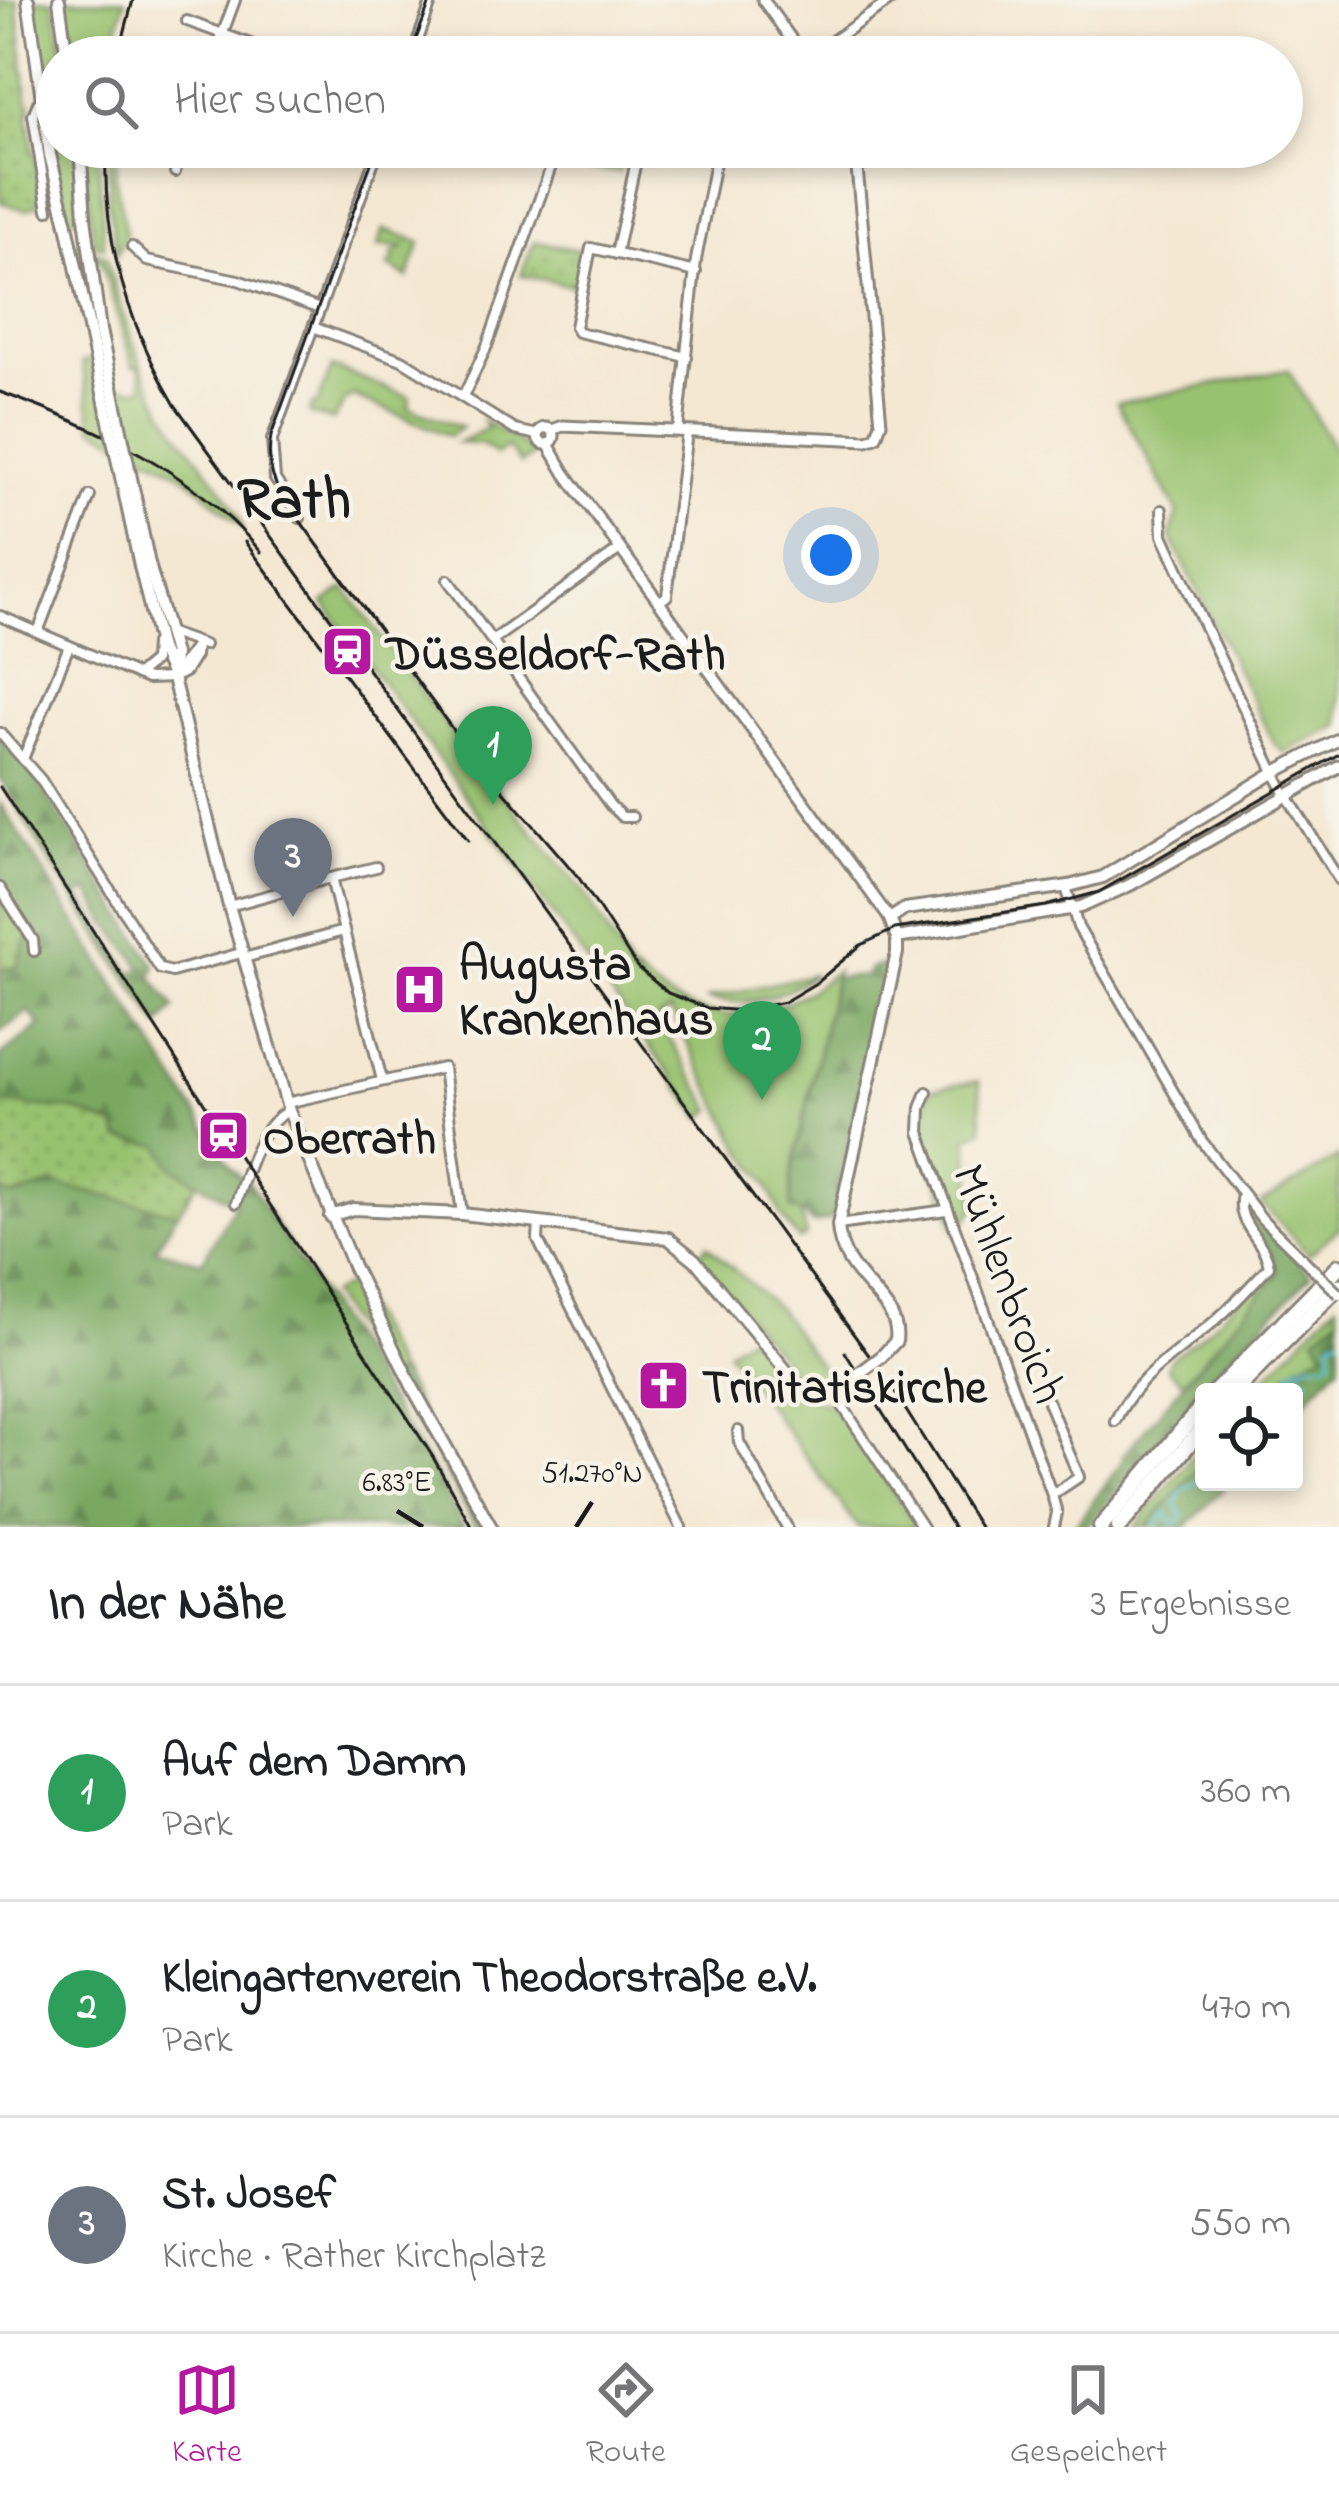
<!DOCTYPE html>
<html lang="de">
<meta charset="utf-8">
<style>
body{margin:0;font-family:"Indie Flower",sans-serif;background:#f2f2f2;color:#202124}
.controls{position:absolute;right:36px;bottom:36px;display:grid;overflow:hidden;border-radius:12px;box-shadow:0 6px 18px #0003}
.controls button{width:108px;height:108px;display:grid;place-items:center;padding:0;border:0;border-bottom:3px solid #e0e0e0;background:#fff;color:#202124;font:60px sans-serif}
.you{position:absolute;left:831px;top:555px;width:42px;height:42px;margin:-30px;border:9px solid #fff;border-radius:50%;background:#1a73e8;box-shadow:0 0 0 18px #1a73e833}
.badge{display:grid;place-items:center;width:78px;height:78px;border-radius:50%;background:#b5179e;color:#fff;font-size:39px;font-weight:700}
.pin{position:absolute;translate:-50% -99px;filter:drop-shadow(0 3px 6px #0008)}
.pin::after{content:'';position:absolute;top:63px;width:42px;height:36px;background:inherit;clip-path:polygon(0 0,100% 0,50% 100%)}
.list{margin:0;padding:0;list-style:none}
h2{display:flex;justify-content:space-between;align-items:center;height:156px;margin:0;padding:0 48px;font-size:51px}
h2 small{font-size:39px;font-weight:400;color:#757577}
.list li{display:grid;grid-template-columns:78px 1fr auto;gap:36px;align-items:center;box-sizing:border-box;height:216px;padding:0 48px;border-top:3px solid #e0e0e0}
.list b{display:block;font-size:45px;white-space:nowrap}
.list p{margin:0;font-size:39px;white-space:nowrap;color:#757577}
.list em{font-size:39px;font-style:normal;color:#757577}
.icon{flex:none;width:66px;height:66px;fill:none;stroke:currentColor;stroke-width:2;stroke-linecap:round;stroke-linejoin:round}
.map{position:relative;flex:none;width:1339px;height:1527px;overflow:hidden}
.search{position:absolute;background:#fff;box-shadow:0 6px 18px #0003;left:36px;right:36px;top:36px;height:132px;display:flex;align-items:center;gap:30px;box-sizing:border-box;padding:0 42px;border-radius:66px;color:#757577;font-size:45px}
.sheet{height:804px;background:#fff}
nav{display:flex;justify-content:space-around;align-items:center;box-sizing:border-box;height:168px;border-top:3px solid #e0e0e0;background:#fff;font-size:33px;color:#757577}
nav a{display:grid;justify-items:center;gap:6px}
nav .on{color:#b5179e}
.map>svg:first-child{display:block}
</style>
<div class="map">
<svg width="1339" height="1527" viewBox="0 0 1339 1527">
<defs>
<pattern id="forest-firs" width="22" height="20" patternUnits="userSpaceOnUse" patternTransform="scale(3)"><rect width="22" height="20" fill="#7aa862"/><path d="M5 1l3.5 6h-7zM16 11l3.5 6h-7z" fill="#638850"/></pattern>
<pattern id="park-dots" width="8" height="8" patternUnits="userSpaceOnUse" patternTransform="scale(3)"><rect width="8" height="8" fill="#99c26f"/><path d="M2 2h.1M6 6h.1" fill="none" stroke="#83a660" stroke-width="1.8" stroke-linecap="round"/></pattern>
</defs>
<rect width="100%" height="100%" fill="#f7f3e8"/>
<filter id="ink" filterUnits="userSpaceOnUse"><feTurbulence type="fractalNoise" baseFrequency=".00833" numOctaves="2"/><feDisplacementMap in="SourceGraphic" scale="24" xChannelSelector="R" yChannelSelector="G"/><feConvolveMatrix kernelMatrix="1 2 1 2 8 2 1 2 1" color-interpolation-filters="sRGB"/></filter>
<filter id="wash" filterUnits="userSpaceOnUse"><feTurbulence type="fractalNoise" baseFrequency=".004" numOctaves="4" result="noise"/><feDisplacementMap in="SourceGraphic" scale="48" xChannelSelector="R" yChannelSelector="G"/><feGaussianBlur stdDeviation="2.7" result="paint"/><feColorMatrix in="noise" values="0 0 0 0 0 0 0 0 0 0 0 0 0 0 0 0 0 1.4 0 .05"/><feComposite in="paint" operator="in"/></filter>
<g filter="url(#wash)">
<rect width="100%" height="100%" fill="#f4e8d3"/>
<g fill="#99c26f" stroke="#5a6f46" stroke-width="3">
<polygon points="30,0 53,0 65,57 57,57 57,93 47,97"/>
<polygon points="63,0 125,0 110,57 71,57"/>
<polygon points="57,96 57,147 77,147 82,217 67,220 55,168 47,100"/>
<polygon points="83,147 98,147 104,247 94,245"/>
<polygon points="108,147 118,147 115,176 126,235 117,254 109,205"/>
<polygon points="384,229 421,242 408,278 388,266 395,260 391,255 403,246 378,246"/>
<path d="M69,242L106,256C121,310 137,362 165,412C184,445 234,495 242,526L184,475L93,427L82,362L90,360C108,378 118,394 144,387L139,365L133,366L100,259Z"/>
<polygon points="332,367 410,397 409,408 462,427 450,436 353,396 346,400 333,421 309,413 312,404 317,405"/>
<polygon points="1288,370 1339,458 1339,726 1284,753 1273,742 1170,536 1178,513 1117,403"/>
<polygon points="483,420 536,453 521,464 507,447 496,455 481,444 458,443 487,428"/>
<path d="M345,588L457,741L583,891L637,981L636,973C701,1033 771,1025 836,971L791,1177L806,1236L799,1240L784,1221L765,1180L742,1149L671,1011L658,1019L713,1110L702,1118L324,603Z"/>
<path d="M815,974C781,997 747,1007 706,999Z"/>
<polygon points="979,1081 983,1130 967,1138 976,1208 956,1232 925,1141 923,1126 930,1089"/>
<polygon points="1339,1157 1339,1228 1309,1255 1261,1203"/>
<path d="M707,1245L778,1309L836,1388C826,1392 812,1392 804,1385L697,1257Z"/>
<polygon points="1274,1264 1279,1273 1183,1382 1167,1368 1172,1357 1202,1335"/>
<polygon points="351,1283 398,1373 385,1380 330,1294"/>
<polygon points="1337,1303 1339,1316 1316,1337 1328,1351 1299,1364 1270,1392 1251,1392"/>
<polygon points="749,1335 800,1395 837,1407 917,1527 858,1527 727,1351"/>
<polygon points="1204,1442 1204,1461 1146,1527 1135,1527"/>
</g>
<g fill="url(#forest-firs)" stroke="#4b623f" stroke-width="3" fill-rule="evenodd">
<path d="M0,735L29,768L156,966L152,978L175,1008L160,1026L51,864L0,778ZM88,890L106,921L142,967L136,973L130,970L79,895Z"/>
<path d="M0,803L229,1164L245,1182L247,1180L427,1461L464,1527H0V1056L40,1026L29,1011L0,1032V971L18,965L28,935L0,890ZM197,1182L235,1203L202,1262L155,1249Z"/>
<polygon points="884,964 888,966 832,1219 813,1224 802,1213 791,1209 791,1177 835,978 866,976 868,969"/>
<polygon points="1248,1209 1311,1275 1210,1378 1086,1527 1074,1527 1123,1461 1123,1455 1278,1273 1271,1254 1245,1217"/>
<polygon points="1339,1316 1339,1365 1294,1413 1294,1392 1270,1392 1299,1364 1326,1351 1315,1337"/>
<polygon points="398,1373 401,1375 485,1527 475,1527 435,1455 385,1380"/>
<polygon points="1204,1461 1204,1482 1229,1482 1187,1527 1146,1527"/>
</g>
<g fill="url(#park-dots)" stroke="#5a6f46" stroke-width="3">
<polygon points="0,0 17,0 27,97 31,106 28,117 41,193 36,206 25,210 0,202"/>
<polygon points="567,147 626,147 620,172 560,165"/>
<polygon points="534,241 584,251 577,287 521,275"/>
<polygon points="0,890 28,934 18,965 0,971"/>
<polygon points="0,1103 75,1110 116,1127 120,1139 160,1145 172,1167 197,1182 178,1213 53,1184 12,1197 0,1190"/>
</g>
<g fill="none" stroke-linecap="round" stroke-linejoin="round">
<g stroke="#5dc2db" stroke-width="3">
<polyline points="1282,1392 1290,1384 1304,1386 1308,1381 1306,1375 1292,1375 1292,1369 1311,1362 1326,1363 1331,1359 1331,1340 1339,1337"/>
<path d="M1156,1527L1166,1511L1172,1523L1178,1524L1183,1516L1176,1503C1181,1487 1188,1488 1201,1482L1204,1475"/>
</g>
</g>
</g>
<g filter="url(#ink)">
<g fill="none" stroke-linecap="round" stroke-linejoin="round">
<defs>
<g id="minor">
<polyline points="187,21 286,57"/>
<polyline points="214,57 235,0"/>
<polyline points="412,57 432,0"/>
<polyline points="809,57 891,0"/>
<polyline points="175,172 181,147"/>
<polyline points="48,210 33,115 38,103 57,94"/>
<polyline points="132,247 147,261 238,280 320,309"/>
<polyline points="616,254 639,147"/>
<polyline points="313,327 402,360 515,430 538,435"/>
<polyline points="687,357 578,332 575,327 591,248 696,272"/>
<polyline points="463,397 487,346 558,147"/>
<polyline points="678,431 696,260 716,157 711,149 699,147"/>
<polyline points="1162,510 1163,535 1199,614 1281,786 1339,880"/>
<polyline points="300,518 275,479 272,440 379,147"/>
<polyline points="448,580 610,805 622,817 632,817"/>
<polyline points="659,602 667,596 687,432"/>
<polyline points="0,616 147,679 173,678 185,672 195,656 196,645"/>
<polyline points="38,632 90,496"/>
<polyline points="167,632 204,645"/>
<polyline points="493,640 620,549"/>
<polyline points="137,675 154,661 155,644"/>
<polyline points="174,676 196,645"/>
<polyline points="0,733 41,780 160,969 172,972 241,953"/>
<polyline points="23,759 69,646"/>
<polyline points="331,878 376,867"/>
<polyline points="1066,887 1078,927 1202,1141 1263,1220 1304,1260"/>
<polyline points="0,888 33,940 34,951"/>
<polyline points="229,906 331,878 344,931 244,958"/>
<polyline points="344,931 382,1080"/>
<polyline points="927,1092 921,1108 920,1132 1052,1495 1057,1513 1054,1527"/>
<polyline points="286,1103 443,1068 462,1214"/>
<path d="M236,1203C246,1174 259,1123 289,1111"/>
<polyline points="539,1222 538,1240 544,1252 681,1527"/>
<polyline points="838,1225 946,1210"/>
<polyline points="834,1393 922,1527"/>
<polyline points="1048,1402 1079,1477 1052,1495"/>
<path d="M1115,1421C1135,1380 1167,1360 1200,1333C1225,1314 1248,1289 1269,1266C1265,1239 1234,1224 1242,1195"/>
<polyline points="738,1431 739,1442 787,1527"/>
</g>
<g id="tertiary">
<polyline points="763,0 804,57"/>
<circle cx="546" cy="436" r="8"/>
<polyline points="552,430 563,426 867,440 876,437 881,423 855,147"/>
<polyline points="548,444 565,473 890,919"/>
</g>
<g id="secondary">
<polyline points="28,0 50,155 66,220"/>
<polyline points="59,0 67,57"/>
<polyline points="80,147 85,217"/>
<polyline points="149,564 174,654 173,674"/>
<polyline points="140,566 160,649 173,678 229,906 289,1111 353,1266 413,1388 491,1527"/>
<polyline points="897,938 1081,907 1130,885 1339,766"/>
<polyline points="330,1216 353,1209 462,1214 668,1238 695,1260 803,1391 825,1396 845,1384"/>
<path d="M881,1357L896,1341C902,1298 840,1280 838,1225L897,953V938L890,919L905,909L1069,886L1103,877L1275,772L1339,739"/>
</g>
<g id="motorway">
<polyline points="1215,1392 1339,1266"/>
<polyline points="1234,1392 1339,1286"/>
<polyline points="1101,1527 1204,1404"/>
<polyline points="1119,1527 1204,1426"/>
</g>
</defs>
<use href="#minor" stroke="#888278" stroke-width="14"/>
<use href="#tertiary" stroke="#888278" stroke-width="15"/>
<use href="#secondary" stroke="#888278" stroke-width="16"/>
<use href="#motorway" stroke="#888278" stroke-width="20"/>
<use href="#minor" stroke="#fff" stroke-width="8"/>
<use href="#tertiary" stroke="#fff" stroke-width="9"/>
<use href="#secondary" stroke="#fff" stroke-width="10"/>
<use href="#motorway" stroke="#fff" stroke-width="14"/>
<g stroke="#1c1c1c" stroke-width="3">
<polyline points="409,57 431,0"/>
<path d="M377,147L271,436C267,458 270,477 282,496L461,741L579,878L637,967L668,993L707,1008L744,1011L784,1002L816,983L861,945L895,929L1046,906L1099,892L1339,754"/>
<polyline points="0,787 433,1457 472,1527"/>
</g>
<g stroke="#1c1c1c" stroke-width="3">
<polyline points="118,57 133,0"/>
<path d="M106,147C102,240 128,325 175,405L887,1380L979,1527"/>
<path d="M0,392C98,428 193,470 261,552"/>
<polyline points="245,542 468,840"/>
<polyline points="845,1352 953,1527"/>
</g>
<defs>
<polyline id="minor-bridge" points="1304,1260 1339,1294"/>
<g id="secondary-bridge">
<polyline points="85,217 100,330 149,564"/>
<polyline points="66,220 140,566"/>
<polyline points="845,1384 881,1357"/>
</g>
</defs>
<use href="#minor-bridge" stroke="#888278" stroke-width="14" stroke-linecap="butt"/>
<use href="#secondary-bridge" stroke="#888278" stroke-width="16" stroke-linecap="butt"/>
<use href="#minor-bridge" stroke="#fff" stroke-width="8"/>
<use href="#secondary-bridge" stroke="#fff" stroke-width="10"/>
</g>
</g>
<path fill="none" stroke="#1c1c1c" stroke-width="4.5" d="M397,1511L423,1527M576,1527L592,1502"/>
<defs>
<symbol id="station-square" viewBox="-11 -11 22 22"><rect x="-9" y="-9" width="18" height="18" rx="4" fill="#b5179e" stroke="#f7f3e8"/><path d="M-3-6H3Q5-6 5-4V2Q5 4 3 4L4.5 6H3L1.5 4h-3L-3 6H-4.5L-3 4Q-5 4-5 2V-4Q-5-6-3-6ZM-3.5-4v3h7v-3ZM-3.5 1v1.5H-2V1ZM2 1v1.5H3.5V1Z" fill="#fff"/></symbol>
<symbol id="hospital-square" viewBox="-11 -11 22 22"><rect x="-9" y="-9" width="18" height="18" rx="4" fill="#b5179e" stroke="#f7f3e8"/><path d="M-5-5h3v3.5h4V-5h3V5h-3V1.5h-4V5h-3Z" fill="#fff"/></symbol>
<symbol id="church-square" viewBox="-11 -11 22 22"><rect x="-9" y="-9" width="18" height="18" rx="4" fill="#b5179e" stroke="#f7f3e8"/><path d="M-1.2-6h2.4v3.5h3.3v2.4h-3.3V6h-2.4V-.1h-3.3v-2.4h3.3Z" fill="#fff"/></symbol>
</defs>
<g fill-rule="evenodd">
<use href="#station-square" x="318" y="622" width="59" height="59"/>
<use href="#hospital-square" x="390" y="960" width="59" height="59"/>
<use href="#station-square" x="194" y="1106" width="59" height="59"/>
<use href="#church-square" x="634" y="1356" width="59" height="59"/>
</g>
<g text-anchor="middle" stroke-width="9" stroke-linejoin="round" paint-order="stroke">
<g font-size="48" font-weight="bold" fill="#1c1c1c" stroke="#f7f3e8" text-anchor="start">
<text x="386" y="669">Düsseldorf-Rath</text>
<text x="459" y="979">Augusta<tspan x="459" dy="55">Krankenhaus</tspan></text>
<text x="263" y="1153">Oberrath</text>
<text x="702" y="1402">Trinitatiskirche</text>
</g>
<g font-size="48" fill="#1c1c1c" stroke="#f7f3e8">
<text transform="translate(1011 1283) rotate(70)" y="17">Mühlenbroich</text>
</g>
<g font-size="60" font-weight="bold" fill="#1c1c1c" stroke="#f7f3e8">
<text x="294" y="517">Rath</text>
</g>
</g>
<g font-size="30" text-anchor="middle" fill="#1c1c1c" stroke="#f7f3e8" stroke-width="9" stroke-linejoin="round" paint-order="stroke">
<text x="592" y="1482">51.270°N</text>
<text x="397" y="1491">6.83°E</text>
</g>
</svg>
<div class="controls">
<button><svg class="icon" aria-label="locate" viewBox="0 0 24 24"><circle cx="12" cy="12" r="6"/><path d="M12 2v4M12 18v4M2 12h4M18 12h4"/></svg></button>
</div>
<div class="you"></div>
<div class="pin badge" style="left:493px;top:805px;background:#2e9e5b">1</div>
<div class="pin badge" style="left:762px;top:1100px;background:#2e9e5b">2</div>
<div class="pin badge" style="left:293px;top:917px;background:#6b7280">3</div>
<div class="search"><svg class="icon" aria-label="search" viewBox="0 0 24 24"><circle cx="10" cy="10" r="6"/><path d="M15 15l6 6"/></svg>Hier suchen</div>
</div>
<section class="sheet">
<h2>In der Nähe<small>3 Ergebnisse</small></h2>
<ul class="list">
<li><span class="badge" style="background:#2e9e5b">1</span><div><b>Auf dem Damm</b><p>Park</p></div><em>360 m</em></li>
<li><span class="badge" style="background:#2e9e5b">2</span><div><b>Kleingartenverein Theodorstraße e.V.</b><p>Park</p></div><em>470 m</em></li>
<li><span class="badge" style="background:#6b7280">3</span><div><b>St. Josef</b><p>Kirche · Rather Kirchplatz</p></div><em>550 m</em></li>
</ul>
</section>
<nav>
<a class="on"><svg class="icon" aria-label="map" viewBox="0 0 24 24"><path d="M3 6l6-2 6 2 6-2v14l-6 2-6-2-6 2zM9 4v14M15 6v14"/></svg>Karte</a>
<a><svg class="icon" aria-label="directions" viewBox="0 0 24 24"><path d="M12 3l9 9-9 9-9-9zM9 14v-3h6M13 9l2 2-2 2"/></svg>Route</a>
<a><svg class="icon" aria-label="saved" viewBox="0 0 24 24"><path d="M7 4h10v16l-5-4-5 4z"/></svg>Gespeichert</a>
</nav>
